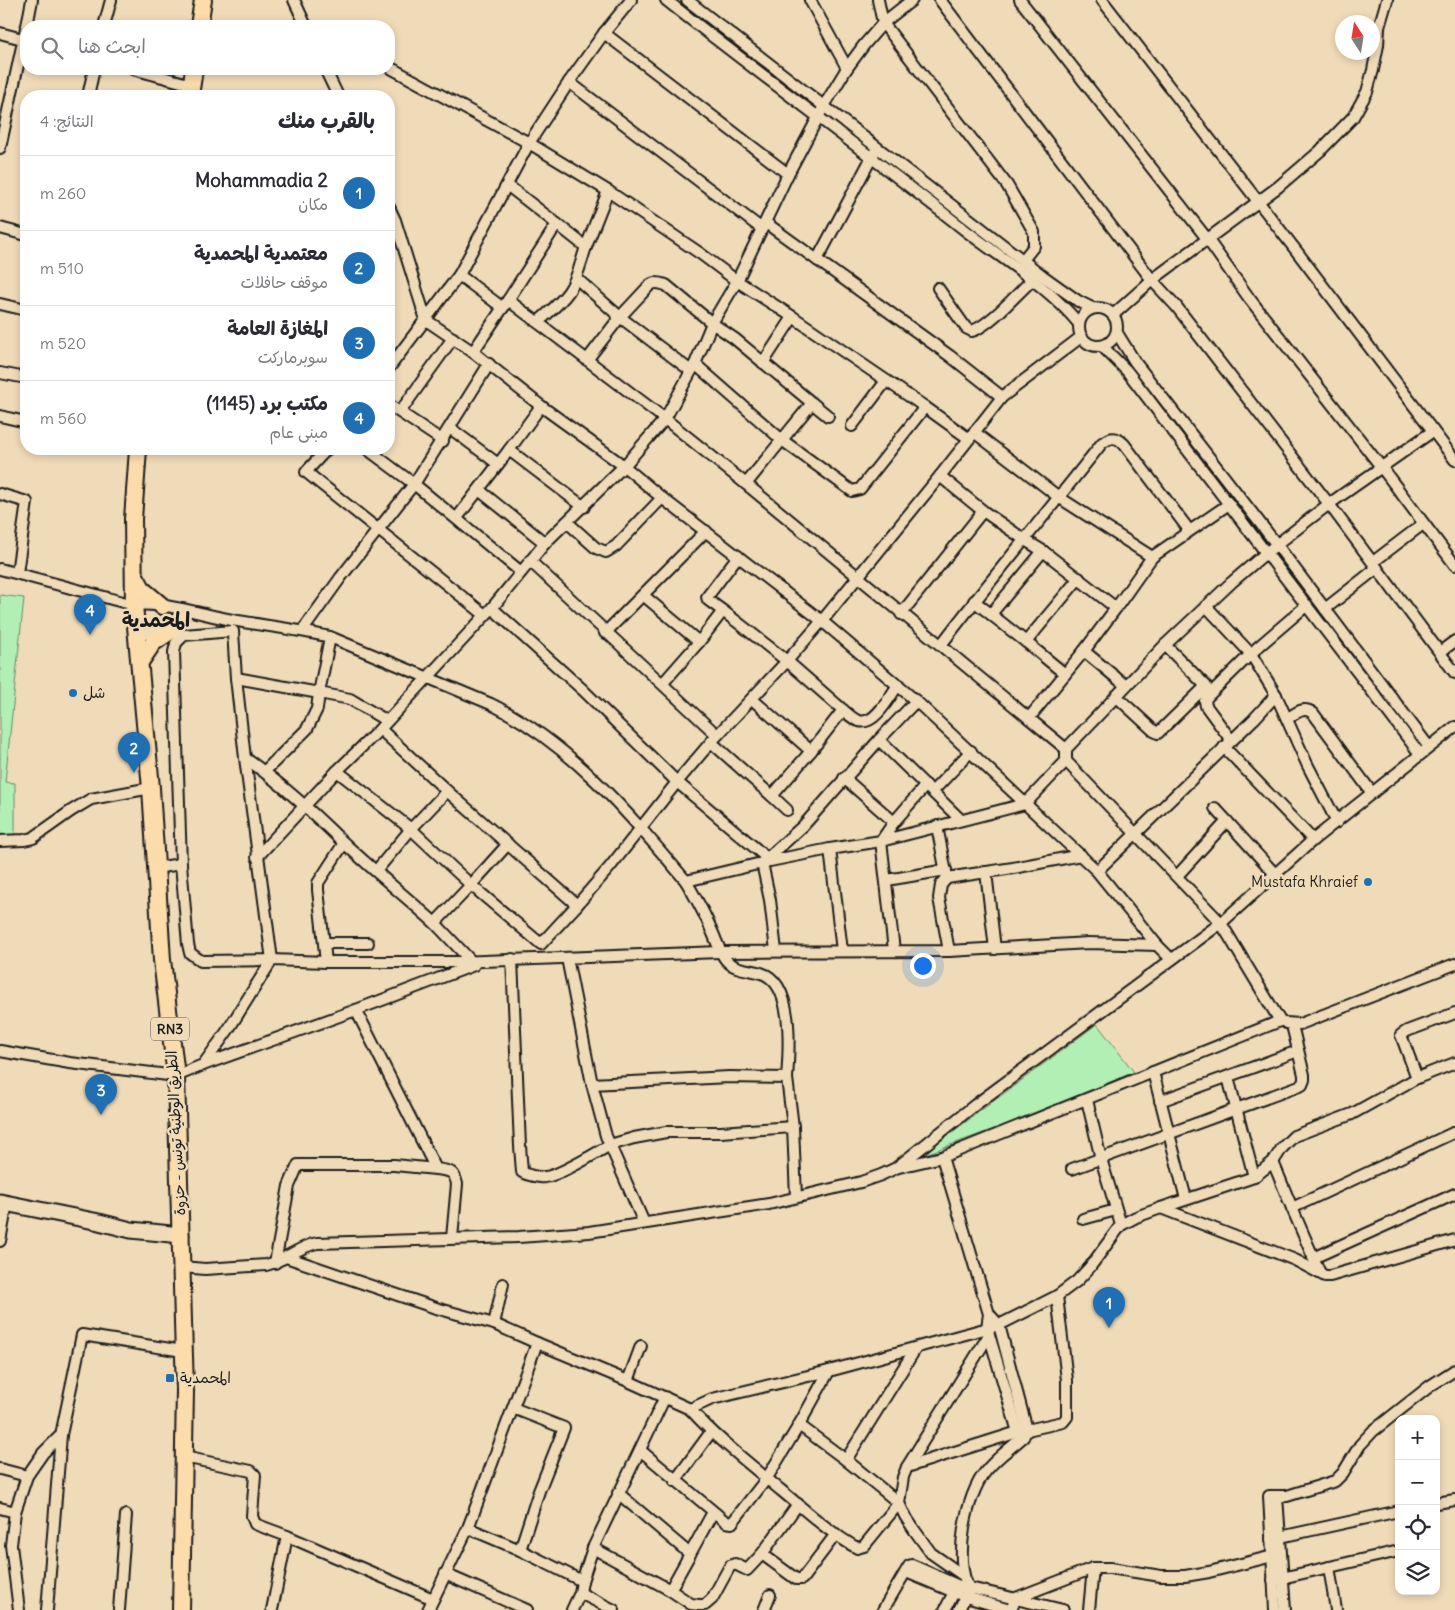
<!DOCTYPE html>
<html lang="ar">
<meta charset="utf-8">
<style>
body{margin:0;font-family:Delius,"Playpen Sans Arabic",sans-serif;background:#f7f7f7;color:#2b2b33;direction:rtl}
.controls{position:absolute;right:15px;bottom:15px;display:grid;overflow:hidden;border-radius:10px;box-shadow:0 2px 8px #0003}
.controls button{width:45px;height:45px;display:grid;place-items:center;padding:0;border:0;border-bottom:1px solid #e1e1e2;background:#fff;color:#2b2b33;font:25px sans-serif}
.compass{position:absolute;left:1335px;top:15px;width:45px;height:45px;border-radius:50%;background:#fff;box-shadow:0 2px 8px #0003;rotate:348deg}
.you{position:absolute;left:922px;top:965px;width:18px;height:18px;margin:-12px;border:4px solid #fff;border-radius:50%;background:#1a73e8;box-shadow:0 0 0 8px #1a73e833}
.badge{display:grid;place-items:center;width:32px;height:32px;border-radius:50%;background:#1f6fb2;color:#fff;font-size:16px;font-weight:700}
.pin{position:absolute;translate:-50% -41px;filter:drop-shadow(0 1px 2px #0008)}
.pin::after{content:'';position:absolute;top:26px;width:18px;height:15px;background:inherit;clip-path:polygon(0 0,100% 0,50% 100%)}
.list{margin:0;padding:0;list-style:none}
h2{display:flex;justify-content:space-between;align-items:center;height:65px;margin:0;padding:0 20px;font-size:21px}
h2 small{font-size:16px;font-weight:400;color:#7c7c81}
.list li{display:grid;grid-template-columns:32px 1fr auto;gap:15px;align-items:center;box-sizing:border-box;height:75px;padding:0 20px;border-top:1px solid #e1e1e2}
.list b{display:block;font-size:19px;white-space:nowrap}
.list p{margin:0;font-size:16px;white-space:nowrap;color:#7c7c81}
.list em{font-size:16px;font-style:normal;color:#7c7c81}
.icon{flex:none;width:28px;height:28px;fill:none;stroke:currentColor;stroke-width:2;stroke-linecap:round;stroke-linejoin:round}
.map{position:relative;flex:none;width:1455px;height:1610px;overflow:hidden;direction:ltr}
.search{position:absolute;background:#fff;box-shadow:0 2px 8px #0003;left:20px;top:20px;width:375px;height:55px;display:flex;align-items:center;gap:12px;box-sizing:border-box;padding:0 18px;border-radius:20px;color:#7c7c81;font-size:19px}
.panel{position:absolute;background:#fff;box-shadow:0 2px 8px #0003;left:20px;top:90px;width:375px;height:365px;border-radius:20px;direction:rtl}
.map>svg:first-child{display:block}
</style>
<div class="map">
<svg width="1455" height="1610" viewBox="0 0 1455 1610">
<rect width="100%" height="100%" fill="#f0dbb9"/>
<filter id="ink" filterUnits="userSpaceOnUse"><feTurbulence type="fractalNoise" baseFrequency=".02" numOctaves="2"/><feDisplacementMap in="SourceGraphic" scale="10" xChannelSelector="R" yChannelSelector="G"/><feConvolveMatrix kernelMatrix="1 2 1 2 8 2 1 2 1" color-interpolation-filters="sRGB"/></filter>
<g filter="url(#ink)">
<g fill="#b2efb5" stroke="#678668">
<polygon points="0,595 24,598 5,782 15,783 15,837 0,837"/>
<polygon points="1097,1024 1134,1072 1035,1114 920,1156"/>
</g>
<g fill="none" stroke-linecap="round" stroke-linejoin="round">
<defs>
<g id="street">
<polyline points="294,0 306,26"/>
<path d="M666,0C763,77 864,150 961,227C999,257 1049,286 1079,324"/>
<polyline points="687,0 1043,276 1078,301 1092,308"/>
<polyline points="810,0 847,68"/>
<polyline points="878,0 883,23 1007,185 1034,232 1034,246 1023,260"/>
<polyline points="940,0 1152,280 1176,306 1329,504 1455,673"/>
<polyline points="1020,0 1208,240 1249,298 1382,468 1455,565"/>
<polyline points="1102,0 1298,253 1455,460"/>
<polyline points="27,26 32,0"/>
<polyline points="104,26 111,0"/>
<polyline points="0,33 26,40"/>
<polyline points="604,33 788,174"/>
<polyline points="389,67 529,143 608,191 701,254 737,281 793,317 925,407 968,438"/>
<polyline points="133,69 192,85"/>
<polyline points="325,69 338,96"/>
<polyline points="569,82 762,229"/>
<polyline points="88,96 94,69"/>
<polyline points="0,148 26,28"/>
<polyline points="507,185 557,224"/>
<polyline points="389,207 395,220 426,320 473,352 541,406 624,466 662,498 822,621 916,701 1097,871 1157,945 1171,959"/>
<polyline points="766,223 950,356 1002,397"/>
<polyline points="0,228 26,235"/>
<polyline points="817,260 874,153"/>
<polyline points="459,275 503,308"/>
<polyline points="576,278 620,317 691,371"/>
<path d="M938,288L966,328L972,331C989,326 1018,293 1032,280"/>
<polyline points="508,300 557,224 586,247 608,191"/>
<polyline points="0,304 26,310"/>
<circle cx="1098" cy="327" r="19"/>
<polyline points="1113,315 1152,280 1278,187 1320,151 1353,117 1367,92 1373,70 1378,45 1379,27 1387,0"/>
<path d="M538,322C549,312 561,303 569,291C578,278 581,261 586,247"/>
<polyline points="1117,333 1135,362 1277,545 1429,747"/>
<polyline points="1102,346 1127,371 1420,754"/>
<polyline points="473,352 508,300 665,419 746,484 1066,749"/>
<path d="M587,360L620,317L648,287C654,281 658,283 666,285L712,323L735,339L812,403"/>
<polyline points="763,363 793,317"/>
<polyline points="695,364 782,440 852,491 860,489 925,407"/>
<polyline points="389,368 459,275 529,143 569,82 604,33 631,0"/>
<polyline points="0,373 26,378"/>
<polyline points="389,405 443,441"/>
<polyline points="400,412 453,338"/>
<polyline points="0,416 26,422"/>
<polyline points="852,426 886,381"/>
<polyline points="450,428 498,464"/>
<polyline points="974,432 1060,498 1152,557"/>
<polyline points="327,449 306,472 485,615"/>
<polyline points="367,449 414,484 521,572"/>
<polyline points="509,450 541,406"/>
<polyline points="940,476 983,511 1025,540 1043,551 1116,608 1152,557 1229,504"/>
<polyline points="746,484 812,403 828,416"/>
<polyline points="479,490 545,543"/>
<polyline points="0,494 27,502 17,573"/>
<polyline points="457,518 509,450 584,507"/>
<polyline points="567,522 596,548 606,552 616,546 662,498"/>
<polyline points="530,561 717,735"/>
<polyline points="1373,562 1423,524"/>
<path d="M0,569L134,605C166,602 200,614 232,620C265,626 297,629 330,637L491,704C570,743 630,815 686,881L770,861L830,849L881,841L1025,804L1066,761V749L1165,645L1232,582L1267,552L1329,504L1433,431"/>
<polyline points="643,595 699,642 723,611 708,600 707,597 738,556"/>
<polyline points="974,601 1026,642 1079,578"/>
<polyline points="1206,606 1251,654 1276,695"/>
<polyline points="1325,609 1377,568"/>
<polyline points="723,611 787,661 843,710"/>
<polyline points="901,614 983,511"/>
<polyline points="991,614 1043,551"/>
<polyline points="303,630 341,577 414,484 489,364"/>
<polyline points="605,633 706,531"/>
<polyline points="138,636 168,627"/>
<polyline points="330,637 319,693 350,699 387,721"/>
<polyline points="1026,642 1065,674"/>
<path d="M941,645C993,576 1049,511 1102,443C1111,437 1116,436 1124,444L1189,530"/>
<polyline points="1084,651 1125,685"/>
<polyline points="1440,652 1455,641"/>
<polyline points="236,678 319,693 317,709 307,729 265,771"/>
<polyline points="663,683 699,642"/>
<polyline points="1116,696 1154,731 1158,733 1206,686 1165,645"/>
<polyline points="752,699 811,751"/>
<polyline points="1029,718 1084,651 1116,608"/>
<path d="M1287,719C1296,713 1303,706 1313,713L1372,793"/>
<polyline points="380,729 492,608 545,543 624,466 665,419 695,364 712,323 737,281 788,174 824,106 847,68 864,45 883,23 912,0"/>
<polyline points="879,740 916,701"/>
<polyline points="1231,740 1206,706 1205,701 1207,697 1258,647 1307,605"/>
<polyline points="711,742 772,796"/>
<polyline points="1224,747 1313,840"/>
<path d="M245,758L272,960L201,961L190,953L188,944L181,864L174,652L176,643L184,635L233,631L236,678L245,758C281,783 312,812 343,842C373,870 405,896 435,923L471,885L411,829L337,771L380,729L447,791L577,905L610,867L677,782L583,690L492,608"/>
<polyline points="844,778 894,822"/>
<polyline points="933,791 971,751"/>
<polyline points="1215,808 1275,874"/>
<path d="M787,810L772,796L811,751L843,710C848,714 854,720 859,721C875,726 890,696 898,685"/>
<polyline points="937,826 947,878 941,885 939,898 949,951"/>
<polyline points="0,841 24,840 33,838 71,811 91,799 151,788"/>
<polyline points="508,844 471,885 541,944 577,905"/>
<polyline points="830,849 842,951"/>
<polyline points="257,857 337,771"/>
<polyline points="767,858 677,782 711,742 787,661 822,621 940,476 1002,397 1081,337"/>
<polyline points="155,868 181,864"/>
<polyline points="376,871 411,829 447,791"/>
<polyline points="1097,871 1254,719 1276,695 1307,764 1337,822"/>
<polyline points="986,872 995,949"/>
<polyline points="1177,876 1227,821"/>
<polyline points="947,878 1013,868 1081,855"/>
<polyline points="887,880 946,870"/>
<path d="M686,881C695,897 704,912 711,929C716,939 719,951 726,960C734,970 750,969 761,973C795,983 789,1052 787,1078"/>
<polyline points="435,923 471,961"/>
<polyline points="325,943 368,943"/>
<polyline points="894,950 881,841 894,822 926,785"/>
<polyline points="776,951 770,900 762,863 803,826 879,740 960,819"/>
<polyline points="567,958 592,1084 729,1077 787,1078 793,1127 796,1197"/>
<path d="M512,959L520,1146L522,1172C527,1175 539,1178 545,1177C559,1176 596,1153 610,1145L644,1223"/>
<polyline points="326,962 318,890 318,883 344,843"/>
<path d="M356,1010L436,1169C449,1171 454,1170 457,1184L452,1238"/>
<polyline points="1286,1023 1300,1024 1455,964"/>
<polyline points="0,1051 70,1063 176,1076 203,1065 228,1030 272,960 326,962 458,962 720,952 949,951 1089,943 1157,945"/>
<polyline points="203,1065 356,1010 474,965"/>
<polyline points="1153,1072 1186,1199"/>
<polyline points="1228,1077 1254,1177"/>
<polyline points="1417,1078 1401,1035 1407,1031 1455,1013"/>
<polyline points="592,1084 606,1136 610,1145 634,1138 666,1132 721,1132 793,1127"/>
<polyline points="1087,1100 1101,1159 1121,1225"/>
<polyline points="1160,1101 1298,1051"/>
<polyline points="942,1157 989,1314 987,1328 1018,1432 1023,1437"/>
<polyline points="1273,1162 1292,1208"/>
<polyline points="899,1167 942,1157 1280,1021 1221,923 1066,761"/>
<polyline points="1072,1169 1302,1085 1304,1080 1304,1075 1292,1025"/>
<polyline points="1161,1208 1295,1260 1325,1276 1330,1276 1455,1240"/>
<polyline points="1083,1219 1116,1210"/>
<polyline points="0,1241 7,1203"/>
<polyline points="286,1257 436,1308 494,1324 537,1343 468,1528 520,1550 582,1581 580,1593 572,1610"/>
<polyline points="1313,1258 1455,1194"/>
<polyline points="275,1263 289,1186 298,1165 394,1165 436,1169"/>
<path d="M182,1267L205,1269L266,1265C284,1261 298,1247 317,1243L519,1237L589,1232L769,1204L861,1182L881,1175L896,1168L975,1105L1221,923L1313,840L1455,727"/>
<polyline points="1320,1273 1292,1208 1455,1132"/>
<polyline points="494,1324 503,1284"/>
<polyline points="537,1343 628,1381 690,1409 712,1399 829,1371 999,1325 1057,1296 1077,1281 1090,1267 1121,1225 1136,1217 1161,1208 1254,1177 1273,1162 1282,1148 1294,1136 1352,1114 1417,1078 1455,1063"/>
<polyline points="628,1381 641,1346"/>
<polyline points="513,1408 564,1428 539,1491 520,1550"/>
<polyline points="799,1425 829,1371"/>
<path d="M640,1450L726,1522L732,1523L767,1478L799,1425L846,1460L899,1503L864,1546L857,1548C830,1533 806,1511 783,1492C751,1465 718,1440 690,1409"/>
<polyline points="184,1457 251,1471 255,1475 252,1516 255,1524 287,1536 272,1610"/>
<polyline points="846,1460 916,1348"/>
<polyline points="907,1467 1018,1432 1063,1422 1067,1417 1067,1380 1057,1296"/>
<polyline points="0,1469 27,1476"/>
<polyline points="675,1481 711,1432"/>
<polyline points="618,1493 690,1554 670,1590"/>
<polyline points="1277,1496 1285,1610"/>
<polyline points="1436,1503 1455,1500"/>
<polyline points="798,1504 762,1554 796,1579 802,1579 836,1534"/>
<polyline points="0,1508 15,1512"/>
<polyline points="287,1536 433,1599"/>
<polyline points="1271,1539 1399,1511"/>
<polyline points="593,1548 670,1590 691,1604 699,1605 705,1605 712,1599 730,1566 735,1564 747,1570 762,1554"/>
<polyline points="690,1554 713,1512"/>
<polyline points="1329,1567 1336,1610"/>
<polyline points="906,1572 966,1597 1010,1610"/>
<polyline points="445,1574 527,1610"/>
<polyline points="964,1576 931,1553 915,1531 905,1516 899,1503 903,1477 907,1467 989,1335"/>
<polyline points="1273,1580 1399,1551"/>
<polyline points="582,1581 593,1548 665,1397"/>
<polyline points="580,1593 614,1610"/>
<polyline points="19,1610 11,1545 15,1512 27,1476 43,1453 61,1435 82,1335 183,1351"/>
<polyline points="47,1610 61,1435"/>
<polyline points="119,1610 126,1515"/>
<polyline points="428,1610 468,1528"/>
<polyline points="764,1610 770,1595"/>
<polyline points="883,1610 909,1566 912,1565 957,1585 1063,1610"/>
<polyline points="945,1610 957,1586"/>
<path d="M959,1610L969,1588C953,1562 966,1494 986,1471C996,1458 1011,1448 1023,1437L1027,1430L999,1325L989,1314"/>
<polyline points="1011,1610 1016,1598 1093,1568 1110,1568 1161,1576 1185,1576 1209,1572 1273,1556"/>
<polyline points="1089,1610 1093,1568"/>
<polyline points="1275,1610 1269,1496 1287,1496 1335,1481 1343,1473 1360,1445 1373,1431 1430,1386 1455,1370"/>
</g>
<polyline id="secondary" points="0,1202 99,1222 131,1230 181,1235"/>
<g id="primary">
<polyline points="199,26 203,0"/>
<polyline points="190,96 194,69"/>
<polyline points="138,449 133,519 134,605 151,788 162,960 176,1076 185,1391 181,1610"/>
<polyline points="134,574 143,590 162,606"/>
<polyline points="140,662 153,643 175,628 180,619"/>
</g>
</defs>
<use href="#street" stroke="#1c1c1c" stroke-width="14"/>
<use href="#secondary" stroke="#1c1c1c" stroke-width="19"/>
<use href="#primary" stroke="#1c1c1c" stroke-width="20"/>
<use href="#street" stroke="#f0dbb9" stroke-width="10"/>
<use href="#secondary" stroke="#f0dbb9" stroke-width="15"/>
<use href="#primary" stroke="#fddcac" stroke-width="16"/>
</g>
</g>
<g fill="#1f6fb2" stroke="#f0dbb9" stroke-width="2">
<circle cx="73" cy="693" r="5"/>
<circle cx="1368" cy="882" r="5"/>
<rect x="165" y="1373" width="10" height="10" rx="2.5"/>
</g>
<g text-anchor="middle" stroke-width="5" stroke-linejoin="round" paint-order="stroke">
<rect fill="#f0dbb9" stroke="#5c554b" stroke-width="1" x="151" y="1017.5" width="38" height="23" rx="4"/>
<g font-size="14" font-weight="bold" fill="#1c1c1c">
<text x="170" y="1034">RN3</text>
</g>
<g font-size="15" fill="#1c1c1c" stroke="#f0dbb9" text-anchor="start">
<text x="83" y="698">شل</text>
<text x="1358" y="887" text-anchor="end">Mustafa Khraief</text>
<text x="180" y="1383">المحمدية</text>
</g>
<g font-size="15" fill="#1c1c1c" stroke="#f0dbb9">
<text transform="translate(176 1133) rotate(-93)" y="5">الطريق الوطنية تونس - حزوة</text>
</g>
<g font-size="20" font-weight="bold" fill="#1c1c1c" stroke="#f0dbb9">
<text x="156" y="627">المحمدية</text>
</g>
</g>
</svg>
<div class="controls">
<button>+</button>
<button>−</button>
<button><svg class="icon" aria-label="locate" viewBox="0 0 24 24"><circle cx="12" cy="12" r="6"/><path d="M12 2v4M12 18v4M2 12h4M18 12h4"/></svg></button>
<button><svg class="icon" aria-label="layers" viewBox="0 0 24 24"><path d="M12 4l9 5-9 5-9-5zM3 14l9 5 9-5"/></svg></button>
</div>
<svg class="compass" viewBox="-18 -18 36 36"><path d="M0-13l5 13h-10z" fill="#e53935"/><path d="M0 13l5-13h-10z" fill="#7c7c81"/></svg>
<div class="you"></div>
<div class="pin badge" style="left:1109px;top:1328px">1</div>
<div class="pin badge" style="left:134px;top:773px">2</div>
<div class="pin badge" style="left:101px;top:1115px">3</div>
<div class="pin badge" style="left:90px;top:635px">4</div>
<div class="search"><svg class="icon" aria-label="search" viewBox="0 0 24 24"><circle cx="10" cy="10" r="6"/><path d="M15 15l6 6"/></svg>ابحث هنا</div>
<section class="panel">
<h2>بالقرب منك<small>النتائج: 4</small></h2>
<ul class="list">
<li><span class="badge">1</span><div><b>Mohammadia 2</b><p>مكان</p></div><em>260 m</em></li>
<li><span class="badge">2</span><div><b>معتمدية المحمدية</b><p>موقف حافلات</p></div><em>510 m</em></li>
<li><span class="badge">3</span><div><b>المغازة العامة</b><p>سوبرماركت</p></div><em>520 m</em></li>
<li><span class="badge">4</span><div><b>مكتب برد (1145)</b><p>مبنى عام</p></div><em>560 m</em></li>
</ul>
</section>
</div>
